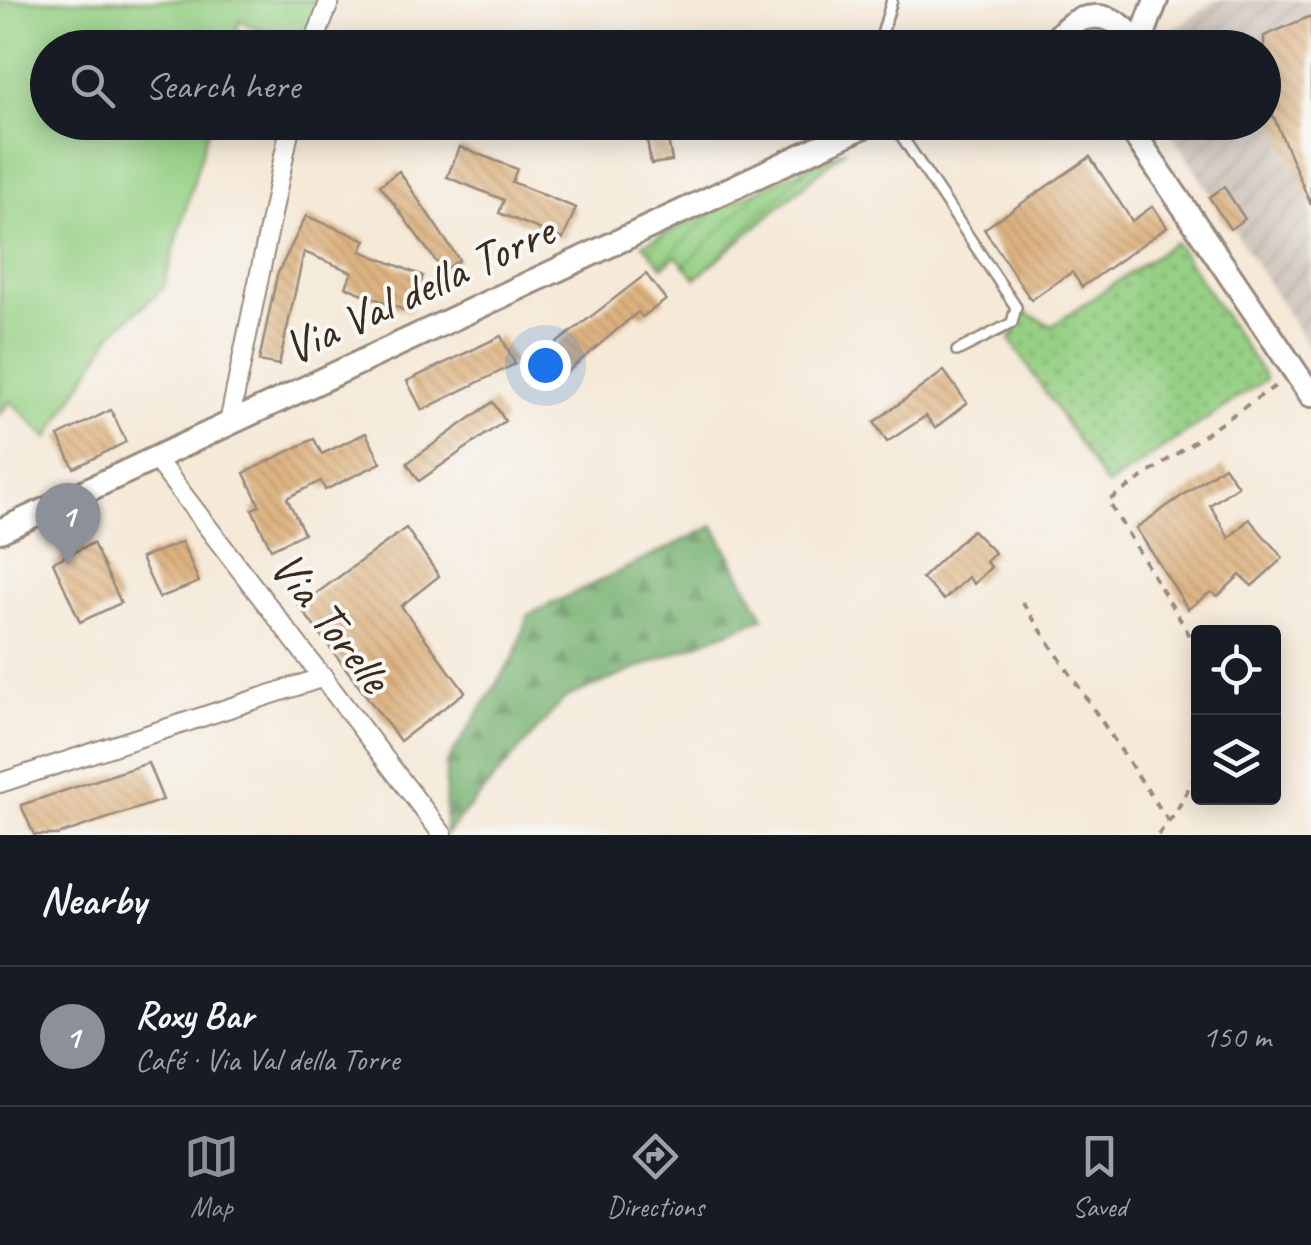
<!DOCTYPE html>
<meta charset="utf-8">
<style>
body{margin:0;font-family:Caveat,sans-serif;background:#20242c;color:#f1f3f6}
.controls{position:absolute;right:30px;bottom:30px;display:grid;overflow:hidden;border-radius:10px;box-shadow:0 5px 25px #0003}
.controls button{width:90px;height:90px;display:grid;place-items:center;padding:0;border:0;border-bottom:2px solid #363941;background:#171b24;color:#f1f3f6;font:50px sans-serif}
.you{position:absolute;left:545px;top:365px;width:35px;height:35px;margin:-25px;border:8px solid #fff;border-radius:50%;background:#1a73e8;box-shadow:0 0 0 15px #1a73e833}
.badge{display:grid;place-items:center;width:65px;height:65px;border-radius:50%;background:#8c9099;color:#fff;font-size:32px;font-weight:700}
.pin{position:absolute;translate:-50% -82px;filter:drop-shadow(0 2px 5px #0008)}
.pin::after{content:'';position:absolute;top:52px;width:35px;height:30px;background:inherit;clip-path:polygon(0 0,100% 0,50% 100%)}
.list{margin:0;padding:0;list-style:none}
h2{display:flex;justify-content:space-between;align-items:center;height:130px;margin:0;padding:0 40px;font-size:42px}
h2 small{font-size:32px;font-weight:400;color:#9ea1a6}
.list li{display:grid;grid-template-columns:65px 1fr auto;gap:30px;align-items:center;box-sizing:border-box;height:140px;padding:0 40px;border-top:2px solid #363941}
.list b{display:block;font-size:38px;white-space:nowrap}
.list p{margin:0;font-size:32px;white-space:nowrap;color:#9ea1a6}
.list em{font-size:32px;font-style:normal;color:#9ea1a6}
.icon{flex:none;width:55px;height:55px;fill:none;stroke:currentColor;stroke-width:2;stroke-linecap:round;stroke-linejoin:round}
.map{position:relative;flex:none;width:1311px;height:835px;overflow:hidden}
.search{position:absolute;background:#171b24;box-shadow:0 5px 25px #0003;left:30px;right:30px;top:30px;height:110px;display:flex;align-items:center;gap:25px;box-sizing:border-box;padding:0 35px;border-radius:55px;color:#9ea1a6;font-size:38px}
.sheet{height:270px;background:#171b24}
nav{display:flex;justify-content:space-around;align-items:center;box-sizing:border-box;height:140px;border-top:2px solid #363941;background:#171b24;font-size:28px;color:#9ea1a6}
nav a{display:grid;justify-items:center;gap:5px}
nav .on{color:#8c9099}
.map>svg:first-child{display:block}
</style>
<div class="map">
<svg width="1311" height="835" viewBox="0 0 1311 835">
<defs>
<pattern id="industrial-furrows" width="10" height="10" patternUnits="userSpaceOnUse" patternTransform="scale(2.5)"><rect width="10" height="10" fill="#cdc2b9"/><path d="M-1 1l2-2M0 10L10 0M9 11l2-2" fill="none" stroke="#b1a79f"/></pattern>
<pattern id="grass-dots" width="8" height="8" patternUnits="userSpaceOnUse" patternTransform="scale(2.5)"><rect width="8" height="8" fill="#95d084"/><path d="M2 2h.1M6 6h.1" fill="none" stroke="#7ba96b" stroke-width="1.8" stroke-linecap="round"/></pattern>
<pattern id="forest-firs" width="22" height="20" patternUnits="userSpaceOnUse" patternTransform="scale(2.5)"><rect width="22" height="20" fill="#78b272"/><path d="M5 1l3.5 6h-7zM16 11l3.5 6h-7z" fill="#64915d"/></pattern>
<pattern id="garden-furrows" width="10" height="10" patternUnits="userSpaceOnUse" patternTransform="scale(2.5)"><rect width="10" height="10" fill="#95d084"/><path d="M-1 1l2-2M0 10L10 0M9 11l2-2" fill="none" stroke="#7ba96b"/></pattern>
<pattern id="building-back-hatch" width="6" height="6" patternUnits="userSpaceOnUse" patternTransform="scale(2.5)"><rect width="6" height="6" fill="#dfb481"/><path d="M-1 5l2 2M0 0l6 6M5-1l2 2" fill="none" stroke="#b69369"/></pattern>
</defs>
<rect width="100%" height="100%" fill="#f6f6f2"/>
<filter id="ink" filterUnits="userSpaceOnUse"><feTurbulence type="fractalNoise" baseFrequency=".01" numOctaves="2"/><feDisplacementMap in="SourceGraphic" scale="20" xChannelSelector="R" yChannelSelector="G"/><feConvolveMatrix kernelMatrix="1 2 1 2 8 2 1 2 1" color-interpolation-filters="sRGB"/></filter>
<filter id="wash" filterUnits="userSpaceOnUse"><feTurbulence type="fractalNoise" baseFrequency=".0048" numOctaves="4" result="noise"/><feDisplacementMap in="SourceGraphic" scale="40" xChannelSelector="R" yChannelSelector="G"/><feGaussianBlur stdDeviation="2.25" result="paint"/><feColorMatrix in="noise" values="0 0 0 0 0 0 0 0 0 0 0 0 0 0 0 0 0 1.4 0 .05"/><feComposite in="paint" operator="in"/></filter>
<g filter="url(#wash)">
<rect width="100%" height="100%" fill="#f5e9d8"/>
<polygon fill="url(#industrial-furrows)" points="1216,0 1311,0 1311,350 1165,123 1264,122 1264,48 1163,48 1174,29"/>
<polygon fill="url(#grass-dots)" stroke="#687d51" stroke-width="2.5" points="1175,242 1266,379 1107,486 1010,339 1025,312 1052,326"/>
<polygon fill="url(#forest-firs)" stroke="#5a6e48" stroke-width="2.5" points="714,526 764,617 565,698 445,835 446,764 515,655 528,615"/>
<polygon fill="#95d084" stroke="#687d51" stroke-width="2.5" points="0,0 330,0 312,47 290,47 240,20 231,47 48,48 48,122 210,123 163,289 113,332 48,439 11,401 0,414"/>
<polygon fill="url(#garden-furrows)" stroke="#687d51" stroke-width="2.5" points="846,149 696,278 676,256 663,267 643,244"/>
<g id="blocks">
<g fill="url(#building-back-hatch)">
<polygon points="1311,16 1311,205 1264,94 1264,36"/>
<polygon points="644,122 665,122 672,161 651,164"/>
<polygon points="460,147 517,169 512,182 576,208 563,239 499,213 504,200 447,177"/>
<polygon points="1090,157 1132,221 1153,206 1167,227 1082,287 1072,272 1031,300 984,229"/>
<polygon points="399,171 459,260 443,271 380,185"/>
<polygon points="1224,187 1245,219 1230,229 1209,197"/>
<polygon points="306,216 366,240 361,251 423,276 409,312 346,287 352,272 304,252 279,365 259,361 277,275"/>
<polygon points="646,274 666,300 642,317 638,312 566,373 560,364 547,375 536,359"/>
<polygon points="501,336 515,364 422,410 407,381"/>
<polygon points="944,371 967,403 935,428 926,416 887,442 874,422"/>
<polygon points="493,402 505,421 419,481 407,463"/>
<polygon points="111,410 126,442 74,468 58,436"/>
<polygon points="366,433 381,463 325,490 321,481 287,498 304,533 271,549 252,509 260,506 244,473 314,439 322,454"/>
<polygon points="1224,466 1238,486 1210,505 1229,538 1249,519 1283,558 1252,586 1240,575 1218,596 1211,592 1188,609 1136,528"/>
<polygon points="406,528 439,576 401,606 465,692 400,741 299,606"/>
<polygon points="972,530 995,553 986,562 991,567 974,584 968,577 944,600 922,578"/>
<polygon points="182,542 199,582 159,598 141,558"/>
<polygon points="93,543 121,603 80,622 53,562"/>
<polygon points="148,763 163,800 57,835 34,835 21,805"/>
</g>
</g>
</g>
<g filter="url(#ink)">
<use href="#blocks" fill-opacity="0" stroke="#988a7b" stroke-width="2.5"/>
<g fill="none" stroke-linecap="round" stroke-linejoin="round">
<defs>
<g id="service">
<polyline points="878,48 892,0"/>
<polyline points="892,122 1016,307 1012,323 957,351"/>
</g>
<g id="minor">
<polyline points="312,48 330,0"/>
<polyline points="229,423 291,122"/>
<polyline points="155,458 443,835"/>
<polyline points="0,783 324,677"/>
</g>
<g id="tertiary">
<polyline points="1138,47 1156,0"/>
<path d="M1052,48C1070,7 1120,6 1138,48"/>
<polyline points="1126,122 1311,395"/>
<polyline points="0,531 873,122"/>
</g>
</defs>
<use href="#service" stroke="#988a7b" stroke-width="14"/>
<use href="#minor" stroke="#988a7b" stroke-width="22"/>
<use href="#tertiary" stroke="#988a7b" stroke-width="28"/>
<g stroke="#988a7b" stroke-width="4" stroke-dasharray="8 8" stroke-linecap="butt">
<polyline points="1022,602 1169,822"/>
<polyline points="1198,649 1108,501 1278,384"/>
<polyline points="1158,835 1175,814 1198,770"/>
</g>
<use href="#service" stroke="#fff" stroke-width="9"/>
<use href="#minor" stroke="#fff" stroke-width="18"/>
<use href="#tertiary" stroke="#fff" stroke-width="22"/>
</g>
</g>
<g text-anchor="middle" stroke-width="8" stroke-linejoin="round" paint-order="stroke">
<g font-size="48" fill="#3b2a1e" stroke="#f6f6f2">
<text transform="translate(418 288) rotate(-25)" y="17">Via Val della Torre</text>
<text transform="translate(332 621) rotate(52)" y="17">Via Torelle</text>
</g>
</g>
</svg>
<div class="controls">
<button><svg class="icon" aria-label="locate" viewBox="0 0 24 24"><circle cx="12" cy="12" r="6"/><path d="M12 2v4M12 18v4M2 12h4M18 12h4"/></svg></button>
<button><svg class="icon" aria-label="layers" viewBox="0 0 24 24"><path d="M12 4l9 5-9 5-9-5zM3 14l9 5 9-5"/></svg></button>
</div>
<div class="you"></div>
<div class="pin badge" style="left:68px;top:565px">1</div>
<div class="search"><svg class="icon" aria-label="search" viewBox="0 0 24 24"><circle cx="10" cy="10" r="6"/><path d="M15 15l6 6"/></svg>Search here</div>
</div>
<section class="sheet">
<h2>Nearby<small></small></h2>
<ul class="list">
<li><span class="badge">1</span><div><b>Roxy Bar</b><p>Café · Via Val della Torre</p></div><em>150 m</em></li>
</ul>
</section>
<nav>
<a class="on"><svg class="icon" aria-label="map" viewBox="0 0 24 24"><path d="M3 6l6-2 6 2 6-2v14l-6 2-6-2-6 2zM9 4v14M15 6v14"/></svg>Map</a>
<a><svg class="icon" aria-label="directions" viewBox="0 0 24 24"><path d="M12 3l9 9-9 9-9-9zM9 14v-3h6M13 9l2 2-2 2"/></svg>Directions</a>
<a><svg class="icon" aria-label="saved" viewBox="0 0 24 24"><path d="M7 4h10v16l-5-4-5 4z"/></svg>Saved</a>
</nav>
